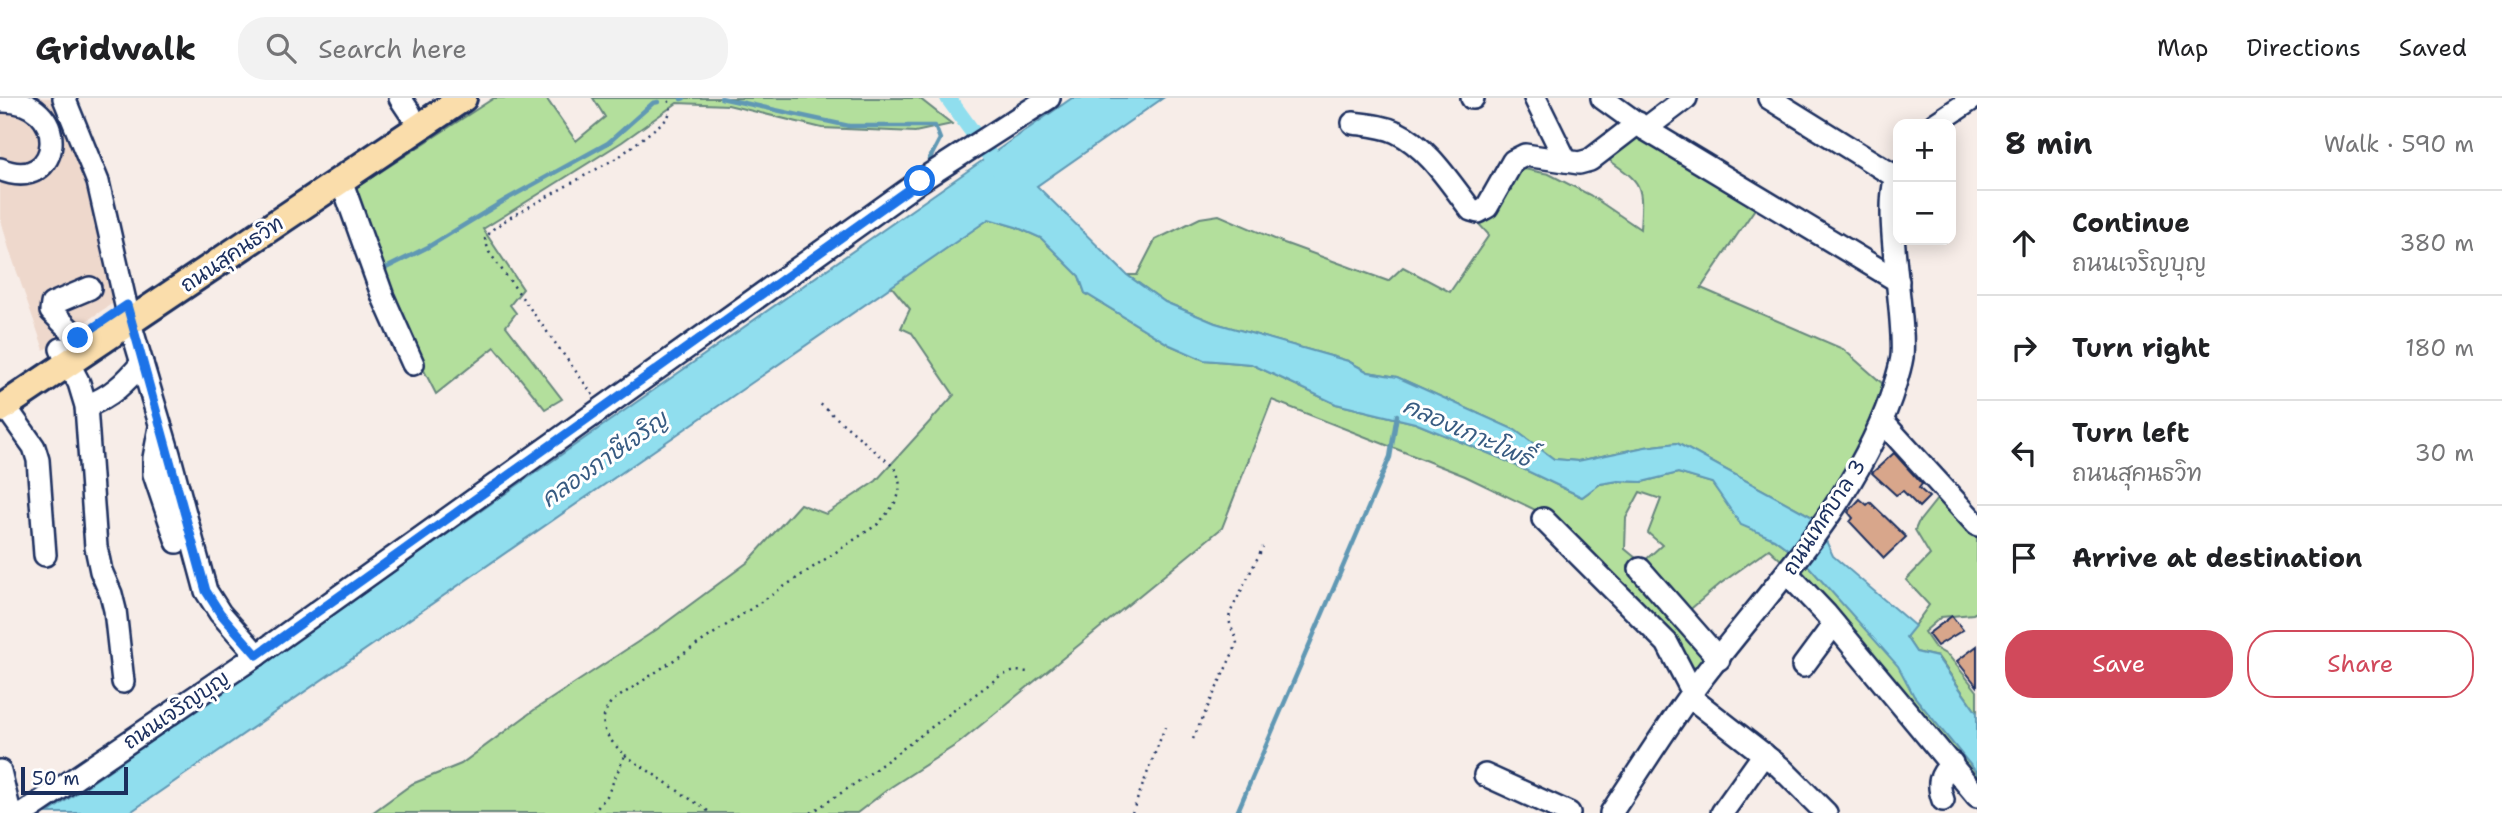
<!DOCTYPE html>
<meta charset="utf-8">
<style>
body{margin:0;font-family:"Shantell Sans","Playpen Sans Thai",sans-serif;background:#f2f2f2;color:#202124}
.controls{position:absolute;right:21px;top:21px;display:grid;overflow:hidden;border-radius:14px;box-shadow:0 4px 18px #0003}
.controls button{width:63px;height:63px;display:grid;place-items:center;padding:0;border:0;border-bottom:2px solid #e0e0e0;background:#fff;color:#202124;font:35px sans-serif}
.scale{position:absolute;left:21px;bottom:18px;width:107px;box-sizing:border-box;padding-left:7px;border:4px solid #1b2f5e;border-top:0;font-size:19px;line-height:24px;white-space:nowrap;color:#1b2f5e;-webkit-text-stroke:5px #fff;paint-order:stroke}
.stop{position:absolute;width:21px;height:21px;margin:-16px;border:5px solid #1a73e8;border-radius:50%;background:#fff}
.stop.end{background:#1a73e8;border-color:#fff;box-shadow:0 2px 7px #0008}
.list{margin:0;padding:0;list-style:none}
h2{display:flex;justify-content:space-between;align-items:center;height:91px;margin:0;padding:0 28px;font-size:30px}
h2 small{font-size:23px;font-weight:400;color:#757577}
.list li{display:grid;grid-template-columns:46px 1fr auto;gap:21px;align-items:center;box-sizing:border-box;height:105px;padding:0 28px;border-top:2px solid #e0e0e0}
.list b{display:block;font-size:26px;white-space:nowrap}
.list p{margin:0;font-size:23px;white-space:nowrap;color:#757577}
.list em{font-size:23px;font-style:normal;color:#757577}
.actions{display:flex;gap:14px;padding:21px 28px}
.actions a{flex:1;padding:16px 0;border:2px solid #d1495b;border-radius:28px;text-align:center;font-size:24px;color:#d1495b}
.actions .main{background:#d1495b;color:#fff}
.icon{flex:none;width:38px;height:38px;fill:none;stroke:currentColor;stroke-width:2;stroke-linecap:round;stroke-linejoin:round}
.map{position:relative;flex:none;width:1977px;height:715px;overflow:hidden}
header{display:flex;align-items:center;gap:42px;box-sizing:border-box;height:98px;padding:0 35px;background:#fff;border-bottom:2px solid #e0e0e0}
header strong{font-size:33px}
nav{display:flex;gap:38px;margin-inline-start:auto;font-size:24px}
.search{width:490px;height:63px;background:#f2f2f2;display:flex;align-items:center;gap:18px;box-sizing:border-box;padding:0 24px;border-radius:28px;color:#757577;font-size:26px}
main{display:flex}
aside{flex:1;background:#fff}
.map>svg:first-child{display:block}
</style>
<header>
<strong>Gridwalk</strong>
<div class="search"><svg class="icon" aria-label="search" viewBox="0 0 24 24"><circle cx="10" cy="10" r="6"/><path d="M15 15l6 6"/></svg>Search here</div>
<nav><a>Map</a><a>Directions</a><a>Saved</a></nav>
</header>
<main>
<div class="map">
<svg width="1977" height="715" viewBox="0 0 1977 715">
<rect width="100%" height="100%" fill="#f7ede8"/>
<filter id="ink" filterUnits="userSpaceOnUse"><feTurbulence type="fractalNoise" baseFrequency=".0143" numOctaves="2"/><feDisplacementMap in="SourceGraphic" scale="14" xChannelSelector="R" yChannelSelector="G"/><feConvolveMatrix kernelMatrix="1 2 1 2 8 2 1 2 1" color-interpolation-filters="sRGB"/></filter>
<g filter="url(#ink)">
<polygon fill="#eed8cc" points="0,0 51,0 81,71 116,203 44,252 9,151 0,118"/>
<g fill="#b3df9c" stroke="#67877d" stroke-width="2" fill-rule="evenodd">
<polygon points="494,0 546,0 576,43 605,19 593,0 919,0 952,26 915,34 822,30 728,7 677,5 622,44 483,131 523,191 510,207 516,215 506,228 562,301 545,311 495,249 436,296 412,249 351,93"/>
<path d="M1640,19L1765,96L1701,190L1843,251L1883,286C1881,336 1842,380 1816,421L1677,345L1645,349L1578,363L1554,361L1515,332L1397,279L1368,274L1348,263L1215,225L1165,204L1127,177H1137L1155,142L1200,120L1219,117L1284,145L1388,183L1403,169L1450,194L1489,137L1477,124L1519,70L1549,76L1590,97L1640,131C1643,85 1643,86 1606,60Z"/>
<path d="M989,121L1016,129L1041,140L1079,178L1085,195L1170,247L1204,262L1251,266L1336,306L1415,325L1500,360L1582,399L1600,386L1618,383L1642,384L1678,375L1712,385L1741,426L1774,441L1792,454L1783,464L1769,451L1720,486L1686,515L1715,547L1693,576L1548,418L1465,378L1272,302L1222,430L959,645L891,689L857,715H372L412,686L461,666L534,612L656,532L748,464L800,406L826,416L876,383L954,297L912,235L901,230L910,211L891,188ZM1640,394L1661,401L1648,435L1662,447L1642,465L1625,451L1626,420Z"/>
<polygon points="1941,396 1977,436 1977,514 1973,516 1941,519 1924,534 1935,550 1949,558 1977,593 1977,615 1938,559 1916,554 1906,539 1929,507 1906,482 1930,457 1915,432 1918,425"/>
<polygon points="1803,462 1899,568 1914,598 1977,675 1977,693 1799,478"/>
</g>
<polygon fill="#90deee" stroke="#6198b4" stroke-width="2" points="1072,0 1163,0 1037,88 1127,177 1165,204 1215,225 1348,263 1368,274 1397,279 1515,332 1554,361 1578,363 1645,349 1677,345 1816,421 1833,458 1915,528 1906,539 1916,554 1937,559 1977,615 1977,675 1914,598 1898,568 1804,463 1774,441 1741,427 1712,385 1678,375 1642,384 1618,383 1600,386 1582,399 1500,360 1415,325 1336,306 1251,266 1204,262 1170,247 1085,195 1079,178 1041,140 1016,129 989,121 129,715 48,715"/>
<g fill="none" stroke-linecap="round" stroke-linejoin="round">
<g stroke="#6198b4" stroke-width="4.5">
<polyline points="721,0 849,28 935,28 940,41 929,62"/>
<polyline points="681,1 684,0"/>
<polyline points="384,171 428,149 507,101 608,45 653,5 658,4"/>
<polyline points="1237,715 1390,359 1397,317"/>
</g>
<polyline stroke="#90deee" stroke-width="16" points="948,0 1000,72"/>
</g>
<g fill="#d8a68b" stroke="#1b2f5e" stroke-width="2">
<polygon points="1894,355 1922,386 1919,390 1929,399 1919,409 1903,393 1896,397 1872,375"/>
<polygon points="1860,401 1867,407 1870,404 1906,439 1884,460 1850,424 1853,420 1848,414"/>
<polygon points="1952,518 1963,532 1937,548 1928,536"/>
<polygon points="1977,548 1977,588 1957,563"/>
</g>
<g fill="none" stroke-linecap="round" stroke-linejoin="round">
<defs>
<g id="minor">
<polyline points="64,0 98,84 130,225 169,356 206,493 220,515 257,557"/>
<polyline points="400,0 410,15"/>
<polyline points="1472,0 1473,0"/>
<polyline points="1535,0 1566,63"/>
<polyline points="1602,0 1645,31 1898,183"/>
<polyline points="1769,0 1896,79"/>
<path d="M0,3C73,0 63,98 0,71"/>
<path d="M1353,25C1368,27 1383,28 1396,34C1428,49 1450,85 1471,112L1478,114L1487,109L1513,63L1525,57L1579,65L1590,62L1638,25"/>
<polyline points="1935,26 1974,0"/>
<polyline points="1645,31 1686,0"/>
<polyline points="341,82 383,199 413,266"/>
<polyline points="78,240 51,213 52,206 90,190"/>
<polyline points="61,251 79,285 86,308 96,449 101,473 111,496 115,512 123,584"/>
<polyline points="5,308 34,349 38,362 45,457"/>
<path d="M86,308C111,299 126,284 142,265"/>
<polyline points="1882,323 1977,427"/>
<polyline points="160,329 154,360 154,376 177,444"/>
<polyline points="1543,421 1667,545 1693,595"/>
<polyline points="1640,471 1719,561"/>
<polyline points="1787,475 1826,516 1977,698"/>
<polyline points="1803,568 1834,526"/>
<polyline points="1690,599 1780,669 1826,715"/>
<polyline points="0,673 10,715"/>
<polyline points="1485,677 1569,715"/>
<path d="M1943,702C1937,685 1939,678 1952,665"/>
<polyline points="24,715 257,557 920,83 1049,0"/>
<path d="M1611,715C1641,670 1670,623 1703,579C1771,490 1853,407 1891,299C1895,286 1900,272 1902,259C1906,216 1881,105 1898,75"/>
<polyline points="1722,715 1764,656"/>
</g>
<polyline id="major" points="0,311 463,0"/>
</defs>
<use href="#minor" stroke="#1b2f5e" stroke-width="26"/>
<use href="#major" stroke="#1b2f5e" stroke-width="32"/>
<g stroke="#1b2f5e" stroke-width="2.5" stroke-dasharray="2 5" stroke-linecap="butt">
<polyline points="593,297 489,154 485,141 493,131 509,120 620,58 667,21 671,12 668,0"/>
<path d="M1193,641L1237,546C1236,535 1227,528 1230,515L1263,449"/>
<polyline points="625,657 711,715"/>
<path d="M593,715L607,698L625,657C607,640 595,627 611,604L878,426C894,407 907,396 895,370L819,305"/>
<polyline points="811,715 865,679 1000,578 1015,573 1030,574"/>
<polyline points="1132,715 1165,629"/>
</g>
<use href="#minor" stroke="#fff" stroke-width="21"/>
<use href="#major" stroke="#faddab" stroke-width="26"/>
</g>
</g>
<g fill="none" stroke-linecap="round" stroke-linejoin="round" filter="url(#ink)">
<polyline stroke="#1a73e8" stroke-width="9" points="78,240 127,207 206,493 220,515 257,557 920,83"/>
</g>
<g text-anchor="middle" stroke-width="6" stroke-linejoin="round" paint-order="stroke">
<g font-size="21" fill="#1b2f5e" stroke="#fff">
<text transform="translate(232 156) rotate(-34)" y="7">ถนนสุคนธวิท</text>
<text transform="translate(1824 419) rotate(-57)" y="7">ถนนเทศบาล 3</text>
<text transform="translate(176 612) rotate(-34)" y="7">ถนนเจริญบุญ</text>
</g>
<g font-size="23" font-style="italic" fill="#385b82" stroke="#fff">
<text transform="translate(1468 334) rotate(24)" y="8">คลองเกาะโพธิ์</text>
<text transform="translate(604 361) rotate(-35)" y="8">คลองภาษีเจริญ</text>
</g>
</g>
</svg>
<div class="controls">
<button>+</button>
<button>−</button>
</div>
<div class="scale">50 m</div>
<div class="stop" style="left:920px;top:83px"></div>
<div class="stop end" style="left:78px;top:240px"></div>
</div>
<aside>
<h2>8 min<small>Walk · 590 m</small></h2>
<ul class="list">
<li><svg class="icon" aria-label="ahead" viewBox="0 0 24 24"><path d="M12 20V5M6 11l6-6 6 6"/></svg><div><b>Continue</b><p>ถนนเจริญบุญ</p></div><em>380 m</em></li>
<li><svg class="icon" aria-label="right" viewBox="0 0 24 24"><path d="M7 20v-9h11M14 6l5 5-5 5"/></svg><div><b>Turn right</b></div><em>180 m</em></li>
<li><svg class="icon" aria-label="left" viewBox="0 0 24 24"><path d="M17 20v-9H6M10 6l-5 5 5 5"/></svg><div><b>Turn left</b><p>ถนนสุคนธวิท</p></div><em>30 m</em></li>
<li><svg class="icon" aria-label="arrive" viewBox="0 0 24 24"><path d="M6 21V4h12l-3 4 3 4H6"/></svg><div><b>Arrive at destination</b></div></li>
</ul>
<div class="actions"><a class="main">Save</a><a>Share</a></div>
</aside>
</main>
